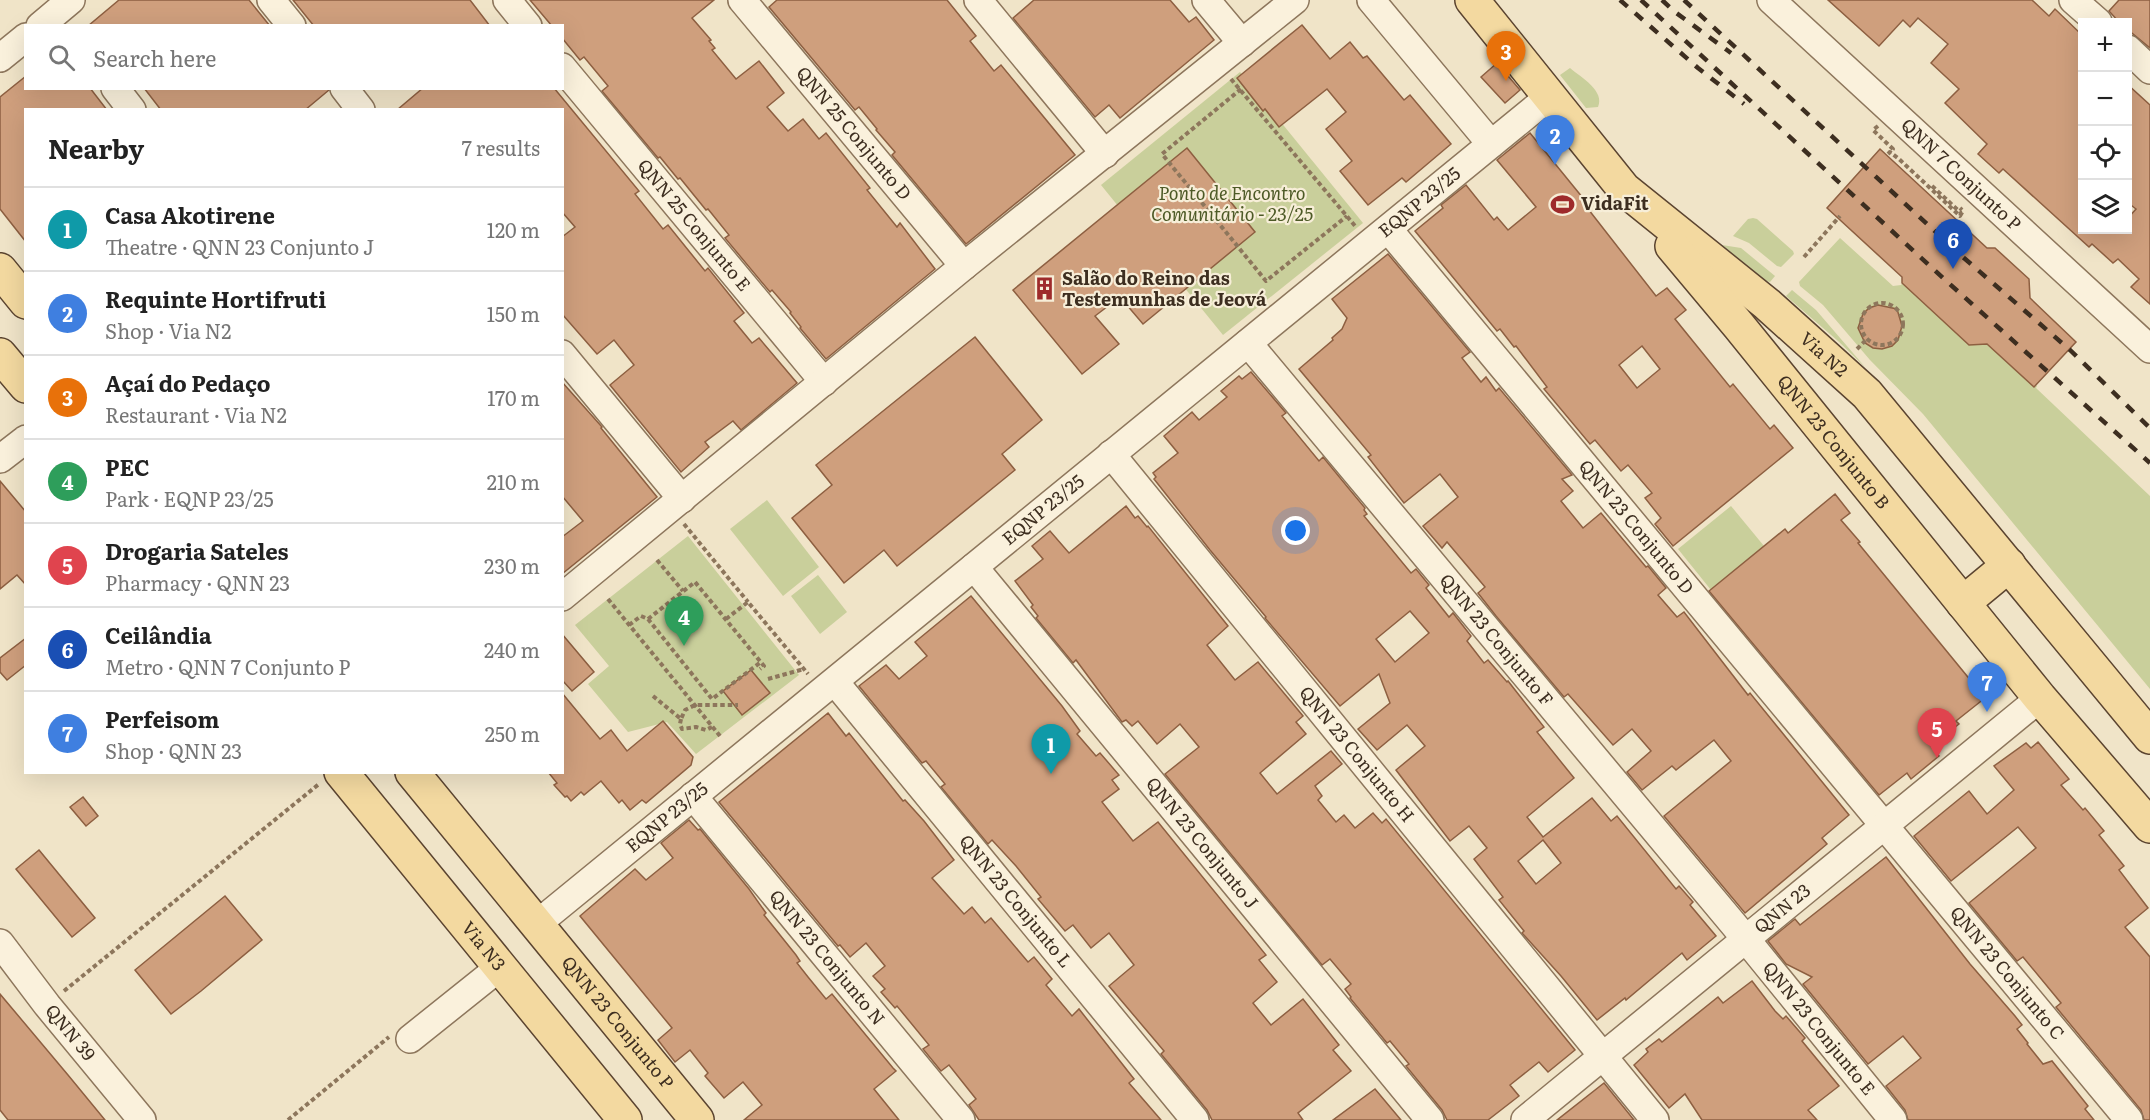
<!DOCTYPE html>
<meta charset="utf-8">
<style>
body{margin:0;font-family:Literata,serif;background:#f2f2f2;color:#222}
.controls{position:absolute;right:18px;top:18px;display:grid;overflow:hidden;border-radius:0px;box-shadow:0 6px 24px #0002}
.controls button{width:54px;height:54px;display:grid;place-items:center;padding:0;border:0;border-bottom:2px solid #e0e0e0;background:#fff;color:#222;font:30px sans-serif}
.you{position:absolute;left:1296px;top:531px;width:21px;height:21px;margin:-15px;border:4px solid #fff;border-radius:50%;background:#1a73e8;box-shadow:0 0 0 9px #1a73e833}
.badge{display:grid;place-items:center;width:39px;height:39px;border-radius:50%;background:#b45309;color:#fff;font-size:20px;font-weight:700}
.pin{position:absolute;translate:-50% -50px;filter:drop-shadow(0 2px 3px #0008)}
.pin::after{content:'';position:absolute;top:32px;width:21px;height:18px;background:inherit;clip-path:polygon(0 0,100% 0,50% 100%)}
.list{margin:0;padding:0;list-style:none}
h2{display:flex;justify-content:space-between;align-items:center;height:78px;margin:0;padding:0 24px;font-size:26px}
h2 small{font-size:20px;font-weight:400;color:#767676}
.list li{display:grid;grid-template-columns:39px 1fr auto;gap:18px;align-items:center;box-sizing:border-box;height:84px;padding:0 24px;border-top:2px solid #e0e0e0}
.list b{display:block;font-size:22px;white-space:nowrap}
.list p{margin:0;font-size:20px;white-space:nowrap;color:#767676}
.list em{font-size:20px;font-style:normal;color:#767676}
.icon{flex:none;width:33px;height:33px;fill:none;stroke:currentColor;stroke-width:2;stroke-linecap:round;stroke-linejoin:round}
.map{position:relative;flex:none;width:2150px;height:1120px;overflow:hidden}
.search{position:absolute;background:#fff;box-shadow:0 6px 24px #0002;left:24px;top:24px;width:540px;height:66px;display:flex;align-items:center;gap:15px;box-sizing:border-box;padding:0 21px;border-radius:0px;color:#767676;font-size:22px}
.panel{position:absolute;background:#fff;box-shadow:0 6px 24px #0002;left:24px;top:108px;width:540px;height:666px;border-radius:0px}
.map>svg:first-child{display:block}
</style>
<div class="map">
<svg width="2150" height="1120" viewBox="0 0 2150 1120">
<rect width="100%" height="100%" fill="#f0e4c8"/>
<g fill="#c9cf9b">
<path d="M1570,68C1582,78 1605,91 1598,107L1586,108L1560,75Z"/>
<polygon points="1240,72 1363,223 1223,335 1101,185"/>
<polygon points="1753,218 1757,219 1793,251 1794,254 1781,267 1777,266 1749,243 1733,236 1748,219"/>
<polygon points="1840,238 1893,286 1901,285 1904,281 1987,341 2037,386 2036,388 2150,496 2150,689 1923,414 1870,360 1823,305 1800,286 1799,282"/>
<polygon points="1722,245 1741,248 1775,276 1770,282 1766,281"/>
<polygon points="1792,290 1816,310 1865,367 1838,341 1786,296"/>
<polygon points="767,500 819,567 783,596 730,529"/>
<polygon points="1731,506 1764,546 1711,590 1678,549"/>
<polygon points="688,536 799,675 696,754 667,722 628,732 588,684 609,666 575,625"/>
<polygon points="818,575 847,612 820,634 791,596"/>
</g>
<g fill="#cf9f7d" stroke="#8d5f41" stroke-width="1.5" fill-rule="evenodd">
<polygon points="119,0 249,0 270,26 88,26"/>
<polygon points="293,0 470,0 490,26 314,26"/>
<polygon points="530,0 714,0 692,18 711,40 709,41 715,48 712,50 736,79 759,61 784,93 767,107 788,131 803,119 819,139 826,133 870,188 867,190 897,227 900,223 935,269 826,359 800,328 801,327 790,313 791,312 772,290 770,292 725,238 729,235 708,209 706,210 680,178 678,179 660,157 658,158 602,91 608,86 584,57 580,60 562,38 562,26 552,26"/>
<polygon points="777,0 947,0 976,36 970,41 994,71 1001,65 1075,155 966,244 892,155 895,152 876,130 877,129 859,107 855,110 769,7"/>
<polygon points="1034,0 1170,0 1189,22 1196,17 1214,40 1120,118 1109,105 1095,117 1013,18"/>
<polygon points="1828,0 2032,0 2049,16 2055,9 2082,35 2082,230 2127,230 2127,219 2136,209 2127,202 2127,84 2150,105 2150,304 2131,287 2139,279 2118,259 2113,263 2092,244 2089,247 2003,169 1999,173 1978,154 1987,144 1945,103 1959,89 1931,63 1948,44 1918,18 1910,27 1903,20 1879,46"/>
<polygon points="2119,0 2150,0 2150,48 2127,29 2127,22 2119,22 2109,11"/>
<polygon points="1302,25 1330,59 1350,42 1363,58 1367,56 1404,100 1410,95 1451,144 1406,182 1402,178 1368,205 1340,171 1352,161 1326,129 1346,112 1327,89 1279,127 1265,109 1263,111 1237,78"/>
<polygon points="1497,63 1520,90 1505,103 1481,77"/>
<polygon points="26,76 26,88 90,88 107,110 26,110 26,242 0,209 0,97"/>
<polygon points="144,88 329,88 329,90 305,110 161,110"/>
<polygon points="423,88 554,88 639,191 635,194 663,229 668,225 705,271 708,268 744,313 734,321 752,343 759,338 797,383 741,430 733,421 705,442 709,447 681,472 610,385 634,365 614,340 597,354 562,314 562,237 575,227 562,212 562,110 397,110"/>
<path d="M1530,133L1587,203L1585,205L1656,296L1667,288L1686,310L1675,319L1730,387L1733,384L1770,429L1774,425L1793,448L1673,546L1655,524L1661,518L1645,498L1652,493L1628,465L1621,471L1595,440L1590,444L1544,389L1547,387L1516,346L1514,347L1500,329L1497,331L1415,231L1443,208L1441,205L1466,185L1494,220L1497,217L1508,230L1536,207L1497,160ZM1642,346L1660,369L1637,388L1619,365Z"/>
<polygon points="1187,148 1255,232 1143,324 1120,297 1095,316 1119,344 1082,374 1013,290"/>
<polygon points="1880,149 1987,248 1995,248 2029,279 2030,298 2076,342 2034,387 1987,344 1969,345 1902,283 1902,277 1827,208"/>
<polygon points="1388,254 1470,352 1462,358 1481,382 1486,377 1496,391 1499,388 1572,475 1562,479 1573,491 1561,501 1583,528 1601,513 1646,567 1648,566 1666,588 1658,595 1677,617 1684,612 1748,695 1750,693 1849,815 1822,838 1827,844 1745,913 1664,816 1731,761 1714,740 1676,770 1672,766 1642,790 1627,772 1651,751 1632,729 1613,745 1568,694 1564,697 1496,616 1478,593 1485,587 1447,542 1442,548 1423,526 1458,497 1440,474 1404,503 1368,457 1371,455 1299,369 1333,340 1332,338 1342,329 1347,318 1332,299"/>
<polygon points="1878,305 1897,309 1902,326 1898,340 1892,346 1882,349 1873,348 1865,343 1858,328 1863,314 1869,308"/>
<polygon points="975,337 1042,420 1002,454 1015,470 897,566 884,550 844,583 792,518 832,485 816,465"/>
<path d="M1251,372L1286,413L1282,416L1319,461L1323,457L1350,490L1365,508L1364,510L1367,514L1364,516L1411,573L1416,569L1429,585L1426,588L1449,617L1453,613L1471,636L1467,641L1484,663L1488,660L1507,682L1508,681L1544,727L1537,732L1574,778L1527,817L1543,837L1592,798L1611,821L1617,816L1676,889L1679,886L1693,902L1690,905L1716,936L1687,960L1682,953L1626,1000L1625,998L1597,1020L1561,976L1522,933L1524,931L1499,900L1503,897L1474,859L1487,848L1469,826L1450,841L1396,770L1425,746L1407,725L1377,750L1358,729L1390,703L1379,674L1340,706L1265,618L1266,617L1210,550L1154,479L1156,477L1153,473L1178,453L1164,436L1192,412L1199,420L1227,397L1221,391L1239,376L1242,379ZM1410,611L1429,633L1395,662L1376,639ZM1543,840L1561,863L1536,884L1518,861Z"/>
<polygon points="562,382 602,427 601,428 657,497 562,574 562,537 583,521 562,496"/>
<polygon points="0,481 26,512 26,585 17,575 0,589"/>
<polygon points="1835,494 1850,513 1841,520 1860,542 1858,543 1985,698 1956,721 1959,724 1931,746 1939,756 1911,779 1907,773 1879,795 1709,591 1785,529 1788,533"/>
<polygon points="1126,506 1135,518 1138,516 1147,527 1148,526 1228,626 1207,645 1235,680 1258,662 1303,716 1296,722 1306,734 1260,773 1277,794 1331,751 1342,764 1315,786 1322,796 1318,800 1336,822 1344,815 1355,828 1373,813 1382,823 1386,819 1575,1050 1548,1072 1539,1062 1510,1085 1519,1096 1488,1120 1447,1120 1442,1110 1406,1066 1409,1064 1390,1041 1387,1043 1350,998 1351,997 1345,989 1351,984 1330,959 1322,965 1165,774 1199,747 1180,724 1157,744 1138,721 1132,726 1126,720 1122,722 1076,660 1073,663 1036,618 1038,616 1031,607 1033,605 1015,581 1043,559 1032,546 1050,531 1069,553"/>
<polygon points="971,596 1062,706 1080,731 1077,734 1096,756 1100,753 1119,775 1112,780 1119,789 1102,802 1133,841 1158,822 1266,955 1259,960 1277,982 1253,1003 1271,1025 1303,999 1339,1045 1333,1050 1351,1071 1298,1113 1303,1120 1212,1120 1207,1110 1161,1054 1164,1051 1109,986 1134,965 1109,933 1091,948 1073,925 1065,931 1038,899 1041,897 1016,866 992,840 988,844 941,787 945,784 926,761 922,763 859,686 886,665 899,679 927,656 915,642"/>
<polygon points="562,634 594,672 572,691 562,680"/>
<polygon points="26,638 26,665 7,680 0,672 0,658"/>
<polygon points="751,670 770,693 742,715 723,691"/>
<polygon points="562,693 600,739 611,730 627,751 663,721 693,757 691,765 646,803 642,800 630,810 622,800 619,803 601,781 584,795 581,792 571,801 567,796 565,797 554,785 557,783 548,772 562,772"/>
<polygon points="828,713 846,736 849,733 903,801 905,800 924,821 954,860 932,878 964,914 972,907 985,923 991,918 1028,962 1034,957 1052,979 1046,985 1072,1016 1079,1009 1134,1079 1129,1083 1161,1120 979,1120 969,1105 976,1099 949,1065 941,1071 923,1049 929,1045 897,1006 895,1008 881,992 885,989 873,976 885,966 866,943 850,957 840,945 838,946 719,802"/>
<polygon points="2038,742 2069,779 2061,785 2083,810 2085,808 2104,831 2099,835 2124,866 2119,870 2148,908 2125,927 2150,957 2150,1120 2144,1120 2141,1110 2056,1007 2061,1003 2023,957 2017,961 1969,903 2036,848 2018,827 1951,881 1914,836 1969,791 1987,814 2014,790 1994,766 2026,743 2031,748"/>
<polygon points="83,797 98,816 86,826 70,807"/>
<polygon points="689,820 698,830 700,829 749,889 766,913 764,915 796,955 800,961 797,963 808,977 826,999 832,994 893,1068 896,1071 874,1089 899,1120 744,1120 762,1105 743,1082 724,1098 705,1076 708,1073 690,1050 675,1062 658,1040 672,1028 580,916 635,869 646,880 673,858 661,843"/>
<polygon points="39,850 95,918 72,937 16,869"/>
<polygon points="1886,857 1970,964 2015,1016 2022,1025 2017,1029 2028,1043 2027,1044 2043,1064 2052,1061 2088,1106 2085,1109 2094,1120 1908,1120 1905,1110 1886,1086 1921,1058 1903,1036 1868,1064 1803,984 1812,977 1786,964 1768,941 1795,919 1800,925"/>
<polygon points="225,896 262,940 201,991 171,1014 135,970"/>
<polygon points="1752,981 1775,1011 1783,1019 1786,1016 1805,1038 1802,1041 1839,1086 1808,1110 1817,1120 1702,1120 1685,1094 1669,1108 1634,1065 1648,1052 1646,1049 1659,1039 1662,1042 1718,997 1723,1003"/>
<polygon points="0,994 68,1075 105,1120 8,1120 0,1110"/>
<polygon points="1604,1083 1634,1120 1557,1120"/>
<polygon points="1375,1089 1401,1120 1333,1120"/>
</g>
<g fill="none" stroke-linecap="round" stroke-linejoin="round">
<defs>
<g id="minor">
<polyline points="271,0 292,26"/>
<polyline points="507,0 528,26"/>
<path id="s1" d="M742,0L964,266"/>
<polyline points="978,0 1105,154"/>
<polyline points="1206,0 1242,43"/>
<polyline points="1371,0 1491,144"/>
<path id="s2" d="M1771,0L2150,349"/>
<polyline points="2073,0 2098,22"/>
<polyline points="40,26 71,0"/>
<polyline points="2128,49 2150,70"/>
<polyline points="0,58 26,37"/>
<path id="s3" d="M562,67L824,382"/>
<polyline points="115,88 132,110"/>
<polyline points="344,88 361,110"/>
<path id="s4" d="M1388,229L2129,1120"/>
<path id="s5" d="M1248,343L1745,938L1893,1120"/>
<polyline points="562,354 682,499"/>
<path id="s6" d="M1111,454L1655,1120"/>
<polyline points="0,459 26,439"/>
<path id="s7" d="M974,567L1430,1120"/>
<polyline points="562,597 964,266 1295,0"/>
<path id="s8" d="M835,682L1195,1120"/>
<path id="s9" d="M693,796L961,1120"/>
<path id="s10" d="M537,924L1550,96"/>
<path id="s11" d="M0,943L47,1005L142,1120"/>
<polyline points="410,1039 500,967"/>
<path id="s12" d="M1525,1120L2040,698"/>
</g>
<g id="major">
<path id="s13" d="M1472,0L1624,189L1767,304L1867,394L2150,737"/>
<path id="s14" d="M1672,246L1739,326L2040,698L2150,826"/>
<polyline points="0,270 26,302"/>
<polyline points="0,355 26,386"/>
<polyline points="1963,603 2009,565"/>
<path id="s15" d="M341,772L625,1120"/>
<path id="s16" d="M412,772L697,1120"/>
</g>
</defs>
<use href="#minor" stroke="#8d765c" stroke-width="30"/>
<use href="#major" stroke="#5b4430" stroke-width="36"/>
<g stroke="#8d765c" stroke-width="4" stroke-dasharray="4.5 3" stroke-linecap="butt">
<polyline points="1231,79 1356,227"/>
<polyline points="1241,89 1162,154 1266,281 1347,216"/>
<polyline points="1878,126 1873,130 1893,149 1890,152"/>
<polyline points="1888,154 1890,152 1899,159 1960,216 1963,211 1960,208"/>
<polyline points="1932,186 1961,213"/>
<polyline points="1804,257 1840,216"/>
<circle cx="1882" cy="324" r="21"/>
<polyline points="1857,349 1867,339"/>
<polyline points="684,524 748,602"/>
<polyline points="657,560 683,591"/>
<polyline points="608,599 720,736"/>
<polyline points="648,619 695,582 764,666 760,669"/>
<polyline points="726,619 748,602 808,674"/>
<polyline points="629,625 641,616 648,619 712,699 761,662"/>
<polyline points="768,679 804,669"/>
<polyline points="653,696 681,719 685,710 695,705 738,705"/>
<polyline points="681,719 680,724 682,729 696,727 706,730 712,727"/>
<polyline points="64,991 319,784"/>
<polyline points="288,1120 389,1037"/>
</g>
<use href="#minor" stroke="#faf1dc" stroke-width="27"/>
<use href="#major" stroke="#f3d9a0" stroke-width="33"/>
<g stroke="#3d2e20" stroke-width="4.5" stroke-dasharray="10 10" stroke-linecap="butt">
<polyline points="1620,0 1698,68 1744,104"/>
<polyline points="1641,0 1943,278 2150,463"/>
<polyline points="1662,0 1675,12 1731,53"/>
<polyline points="1684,0 1964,258 2070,350 2150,428"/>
</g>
</g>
<defs>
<symbol id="stadium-bare" viewBox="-9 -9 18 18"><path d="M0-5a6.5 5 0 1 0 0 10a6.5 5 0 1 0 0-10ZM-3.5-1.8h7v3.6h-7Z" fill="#9e2a2b" stroke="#f7eed8" stroke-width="2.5" paint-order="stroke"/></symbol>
<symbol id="building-bare" viewBox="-9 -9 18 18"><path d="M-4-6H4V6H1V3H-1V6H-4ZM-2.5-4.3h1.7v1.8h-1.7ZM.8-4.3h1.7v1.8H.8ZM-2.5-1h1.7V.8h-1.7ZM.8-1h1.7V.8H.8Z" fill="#9e2a2b" stroke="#f7eed8" stroke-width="2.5" paint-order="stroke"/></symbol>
</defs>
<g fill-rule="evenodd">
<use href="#stadium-bare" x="1546" y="188" width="33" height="33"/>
<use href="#building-bare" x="1028" y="272" width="33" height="33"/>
</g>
<g text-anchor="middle" stroke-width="4.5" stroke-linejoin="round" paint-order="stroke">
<g font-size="18" fill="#3d2e20" stroke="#f7eed8">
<text dy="6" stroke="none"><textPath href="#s1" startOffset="174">QNN 25 Conjunto D</textPath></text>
<text dy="6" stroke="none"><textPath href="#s2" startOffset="258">QNN 7 Conjunto P</textPath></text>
<text dy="6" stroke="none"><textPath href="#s10" startOffset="1140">EQNP 23/25</textPath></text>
<text dy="6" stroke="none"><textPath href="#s3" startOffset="206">QNN 25 Conjunto E</textPath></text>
<text dy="6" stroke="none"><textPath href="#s13" startOffset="502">Via N2</textPath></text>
<text dy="6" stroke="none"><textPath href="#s14" startOffset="254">QNN 23 Conjunto B</textPath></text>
<text dy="6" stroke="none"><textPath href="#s10" startOffset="654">EQNP 23/25</textPath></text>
<text dy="6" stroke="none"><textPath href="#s4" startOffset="388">QNN 23 Conjunto D</textPath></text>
<text dy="6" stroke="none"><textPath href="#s5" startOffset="387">QNN 23 Conjunto F</textPath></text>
<text dy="6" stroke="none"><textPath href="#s6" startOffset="388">QNN 23 Conjunto H</textPath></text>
<text dy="6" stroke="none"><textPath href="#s10" startOffset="168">EQNP 23/25</textPath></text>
<text dy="6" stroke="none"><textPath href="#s7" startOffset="358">QNN 23 Conjunto J</textPath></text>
<text dy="6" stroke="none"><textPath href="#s8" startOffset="284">QNN 23 Conjunto L</textPath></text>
<text dy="6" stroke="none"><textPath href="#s12" startOffset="333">QNN 23</textPath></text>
<text dy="6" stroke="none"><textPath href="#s15" startOffset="225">Via N3</textPath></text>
<text dy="6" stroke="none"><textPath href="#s9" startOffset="210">QNN 23 Conjunto N</textPath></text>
<text dy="6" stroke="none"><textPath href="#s4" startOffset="968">QNN 23 Conjunto C</textPath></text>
<text dy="6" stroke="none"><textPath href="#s16" startOffset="324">QNN 23 Conjunto P</textPath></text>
<text dy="6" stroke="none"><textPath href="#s5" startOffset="892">QNN 23 Conjunto E</textPath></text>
<text dy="6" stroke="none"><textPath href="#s11" startOffset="114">QNN 39</textPath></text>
</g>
<g font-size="18" font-style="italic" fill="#4d5a26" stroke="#f7eed8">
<text x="1232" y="200">Ponto de Encontro<tspan x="1232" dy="21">Comunitário - 23/25</tspan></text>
</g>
<g font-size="18" font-weight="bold" fill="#3d2e20" stroke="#f7eed8" text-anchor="start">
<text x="1581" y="210">VidaFit</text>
<text x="1062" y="285">Salão do Reino das<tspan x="1062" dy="21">Testemunhas de Jeová</tspan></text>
</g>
</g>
</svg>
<div class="controls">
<button>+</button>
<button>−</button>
<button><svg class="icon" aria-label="locate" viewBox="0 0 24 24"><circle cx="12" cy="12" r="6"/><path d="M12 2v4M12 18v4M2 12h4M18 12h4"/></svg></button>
<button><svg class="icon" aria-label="layers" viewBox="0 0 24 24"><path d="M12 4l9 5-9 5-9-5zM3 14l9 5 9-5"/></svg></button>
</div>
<div class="you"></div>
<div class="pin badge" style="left:1051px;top:774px;background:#0f9aa8">1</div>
<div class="pin badge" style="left:1555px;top:165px;background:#3f7fe0">2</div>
<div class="pin badge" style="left:1506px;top:81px;background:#e8710a">3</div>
<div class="pin badge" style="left:684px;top:646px;background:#2e9e5b">4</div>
<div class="pin badge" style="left:1937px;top:758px;background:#e0444e">5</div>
<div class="pin badge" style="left:1953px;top:269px;background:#1a4fb4">6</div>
<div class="pin badge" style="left:1987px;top:712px;background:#3f7fe0">7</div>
<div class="search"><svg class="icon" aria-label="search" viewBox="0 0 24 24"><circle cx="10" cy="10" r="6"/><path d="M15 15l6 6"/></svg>Search here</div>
<section class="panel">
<h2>Nearby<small>7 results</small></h2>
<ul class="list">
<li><span class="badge" style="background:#0f9aa8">1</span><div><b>Casa Akotirene</b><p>Theatre · QNN 23 Conjunto J</p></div><em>120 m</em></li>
<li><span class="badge" style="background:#3f7fe0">2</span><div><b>Requinte Hortifruti</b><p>Shop · Via N2</p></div><em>150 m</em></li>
<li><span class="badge" style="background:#e8710a">3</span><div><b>Açaí do Pedaço</b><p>Restaurant · Via N2</p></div><em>170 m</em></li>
<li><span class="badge" style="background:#2e9e5b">4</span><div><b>PEC</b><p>Park · EQNP 23/25</p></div><em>210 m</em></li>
<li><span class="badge" style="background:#e0444e">5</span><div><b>Drogaria Sateles</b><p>Pharmacy · QNN 23</p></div><em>230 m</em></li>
<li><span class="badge" style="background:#1a4fb4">6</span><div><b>Ceilândia</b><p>Metro · QNN 7 Conjunto P</p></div><em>240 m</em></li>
<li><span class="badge" style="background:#3f7fe0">7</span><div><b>Perfeisom</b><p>Shop · QNN 23</p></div><em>250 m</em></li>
</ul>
</section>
</div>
